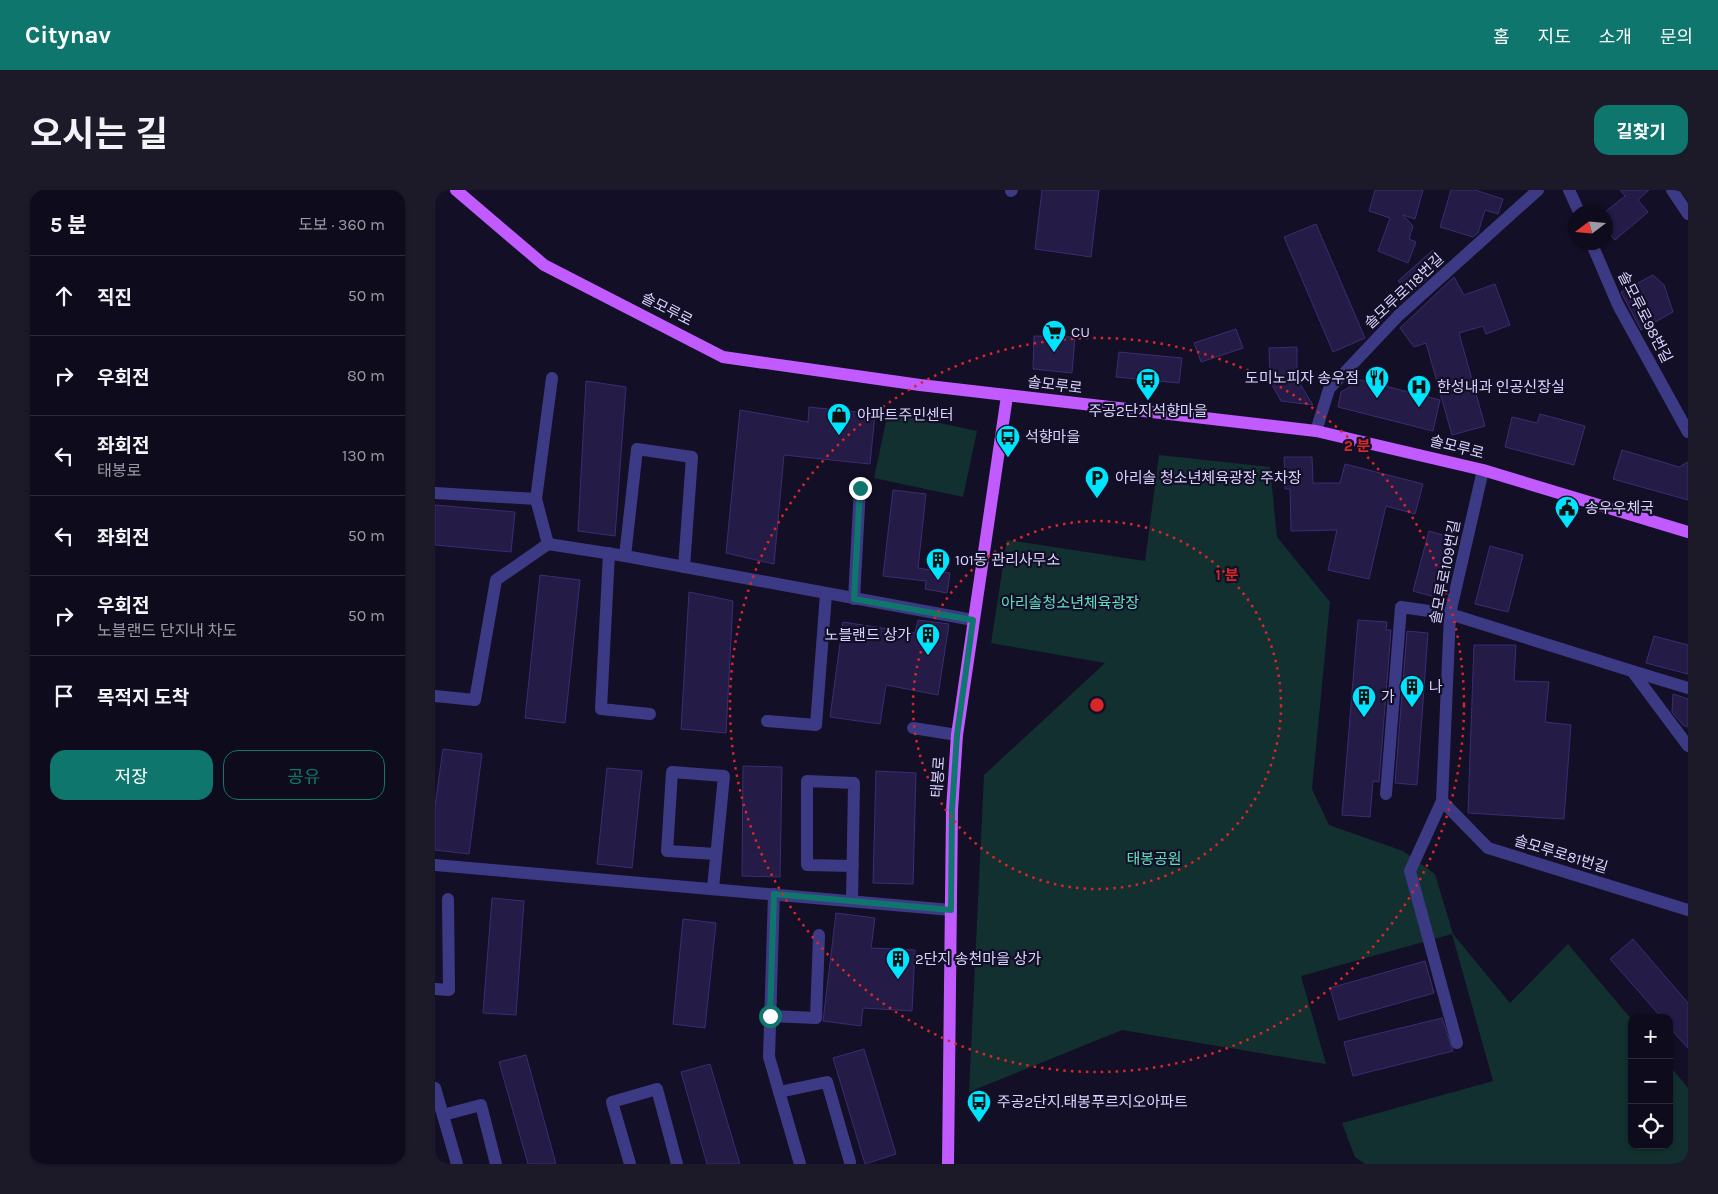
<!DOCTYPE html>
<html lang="ko">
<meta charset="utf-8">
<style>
body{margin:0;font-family:Karla,"Noto Sans KR",sans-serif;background:#1c1929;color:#f1f3f6}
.controls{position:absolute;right:15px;bottom:15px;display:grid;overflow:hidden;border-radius:10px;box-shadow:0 1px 4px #0004}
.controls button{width:45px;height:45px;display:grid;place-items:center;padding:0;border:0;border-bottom:1px solid #2e2b3b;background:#0e0b1c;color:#f1f3f6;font:25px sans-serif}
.compass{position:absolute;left:1133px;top:15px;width:45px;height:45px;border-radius:50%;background:#0e0b1c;box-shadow:0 1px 4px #0004;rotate:254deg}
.stop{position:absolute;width:15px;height:15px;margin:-11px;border:4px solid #0f766e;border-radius:50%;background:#fff}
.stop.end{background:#0f766e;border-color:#fff;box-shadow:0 1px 5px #0008}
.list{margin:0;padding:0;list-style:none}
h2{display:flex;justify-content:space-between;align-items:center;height:65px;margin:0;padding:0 20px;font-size:21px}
h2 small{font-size:16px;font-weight:400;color:#9b9ba3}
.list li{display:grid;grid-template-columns:32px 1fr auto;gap:15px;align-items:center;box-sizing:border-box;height:80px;padding:0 20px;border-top:1px solid #2e2b3b}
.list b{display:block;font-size:19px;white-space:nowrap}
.list p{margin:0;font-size:16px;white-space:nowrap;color:#9b9ba3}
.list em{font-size:16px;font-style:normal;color:#9b9ba3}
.actions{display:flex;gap:10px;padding:15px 20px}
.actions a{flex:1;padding:11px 0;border:1px solid #0f766e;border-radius:15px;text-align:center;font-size:18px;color:#0f766e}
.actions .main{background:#0f766e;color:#fff}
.icon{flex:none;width:28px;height:28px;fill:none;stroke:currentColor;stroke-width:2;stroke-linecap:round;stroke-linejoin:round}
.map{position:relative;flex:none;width:1253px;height:974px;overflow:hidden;border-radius:15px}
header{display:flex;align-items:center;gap:30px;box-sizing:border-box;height:70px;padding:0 25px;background:#0f766e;color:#fff}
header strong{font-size:24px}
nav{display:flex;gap:28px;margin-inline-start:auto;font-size:18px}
.intro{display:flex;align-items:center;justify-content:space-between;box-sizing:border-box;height:120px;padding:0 30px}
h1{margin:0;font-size:35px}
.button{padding:12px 22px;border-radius:15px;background:#0f766e;color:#fff;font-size:18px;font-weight:700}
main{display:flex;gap:30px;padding:0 30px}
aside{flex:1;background:#0e0b1c;border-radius:15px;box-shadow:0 1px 4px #0004}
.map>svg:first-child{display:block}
</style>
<header>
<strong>Citynav</strong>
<nav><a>홈</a><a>지도</a><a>소개</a><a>문의</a></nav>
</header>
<div class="intro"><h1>오시는 길</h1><a class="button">길찾기</a></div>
<main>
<aside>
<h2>5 분<small>도보 · 360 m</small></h2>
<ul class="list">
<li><svg class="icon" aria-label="ahead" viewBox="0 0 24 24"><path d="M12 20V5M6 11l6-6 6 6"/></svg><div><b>직진</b></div><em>50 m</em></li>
<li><svg class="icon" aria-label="right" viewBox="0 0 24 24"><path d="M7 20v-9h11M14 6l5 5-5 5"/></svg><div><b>우회전</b></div><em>80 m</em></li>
<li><svg class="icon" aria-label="left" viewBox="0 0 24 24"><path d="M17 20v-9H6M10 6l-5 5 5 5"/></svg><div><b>좌회전</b><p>태봉로</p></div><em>130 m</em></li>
<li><svg class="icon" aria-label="left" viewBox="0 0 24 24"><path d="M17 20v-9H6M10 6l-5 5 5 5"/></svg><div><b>좌회전</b></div><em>50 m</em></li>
<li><svg class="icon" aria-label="right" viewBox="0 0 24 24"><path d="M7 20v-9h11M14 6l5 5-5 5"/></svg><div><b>우회전</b><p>노블랜드 단지내 차도</p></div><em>50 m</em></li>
<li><svg class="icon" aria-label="arrive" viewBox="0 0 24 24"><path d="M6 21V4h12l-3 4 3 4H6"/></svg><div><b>목적지 도착</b></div></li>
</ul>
<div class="actions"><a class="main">저장</a><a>공유</a></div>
</aside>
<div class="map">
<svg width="1253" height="974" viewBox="0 0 1253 974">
<rect width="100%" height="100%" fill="#130f26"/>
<g fill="#12302f">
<polygon points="453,222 542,241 528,307 439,288"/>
<polygon points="724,265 835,277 842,347 895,412 877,599 894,635 968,661 1000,684 1018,744 1075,813 1133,754 1197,830 1197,955 1234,955 1234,875 1253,898 1253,974 930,974 920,967 907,933 1058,891 1017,744 866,786 891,874 687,840 534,902 549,585 670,473 556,453 572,350 710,371"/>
</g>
<g fill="#241b47" stroke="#3b2d73">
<polygon points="607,0 664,0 656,67 600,59"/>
<polygon points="940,0 988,0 980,29 968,25 978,36 974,49 981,52 973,73 943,61 955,28 934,21"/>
<polygon points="1016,0 1040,0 1068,9 1063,24 1050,20 1043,43 1038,47 1005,37"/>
<polygon points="1185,0 1214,0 1203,10 1213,22 1180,50 1170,40 1170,22 1190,6"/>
<polygon points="881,34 930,148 898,162 849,47"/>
<polygon points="998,60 1010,73 975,104 963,91"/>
<polygon points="1218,85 1229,95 1238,122 1206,140 1186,102"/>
<polygon points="1019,87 1029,105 1060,94 1075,135 1051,144 1048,136 1024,143 1050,236 1017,245 991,153 979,157 965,138"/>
<polygon points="801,139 808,158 766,172 759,153"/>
<polygon points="599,146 640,147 637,183 598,179"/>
<polygon points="862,157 862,189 878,215 846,211 835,191 834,158"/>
<polygon points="684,162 747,168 744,193 681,187"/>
<polygon points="926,190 1005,210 998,241 903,217 906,202"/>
<polygon points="151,191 191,197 180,346 143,341"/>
<polygon points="374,217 440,224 435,274 349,265 339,374 291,363 305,220 373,232"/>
<polygon points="1105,224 1150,236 1139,275 1070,257 1077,227 1102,233"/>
<polygon points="1187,260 1244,277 1253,272 1253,310 1178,289"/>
<polygon points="849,267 877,267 878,293 905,293 910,274 988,294 980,324 951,316 934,389 893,380 902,340 856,341 855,299 850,299"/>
<polygon points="458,300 491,304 483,378 515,383 512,403 490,399 491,391 448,386"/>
<polygon points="0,315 80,322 76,362 0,355"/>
<polygon points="994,341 1022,349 1008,400 1000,407 978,401"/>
<polygon points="1055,356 1088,365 1073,422 1040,414"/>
<polygon points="105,385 145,390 130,533 90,528"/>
<polygon points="254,402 298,411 291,543 246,539"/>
<polygon points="483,430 514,434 503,505 451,495 445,534 395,527 408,432 480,443"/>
<polygon points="923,430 952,432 951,440 956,440 944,592 938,591 935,627 907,625"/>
<polygon points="972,441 993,443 982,595 960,593"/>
<polygon points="1219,446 1253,455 1253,484 1211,473"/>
<polygon points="1039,455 1081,455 1079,491 1114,492 1110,532 1136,535 1129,629 1033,623"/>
<polygon points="1238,504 1253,509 1253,537 1248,535 1237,522"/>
<polygon points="8,559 47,564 34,664 0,660 0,616"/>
<polygon points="308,576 347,577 345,687 307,686"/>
<polygon points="172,578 207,581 197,678 162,674"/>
<polygon points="441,581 481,583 478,694 438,693"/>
<polygon points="57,708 89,711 81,825 48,823"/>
<polygon points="401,723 440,728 436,758 480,760 477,821 428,818 426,836 388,831"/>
<polygon points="248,729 281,733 270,838 238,834"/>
<polygon points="1198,749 1253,813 1253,858 1234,837 1234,828 1227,828 1175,769"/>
<polygon points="990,771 999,803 904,830 895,798"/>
<polygon points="1007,828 1018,861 918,886 909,852"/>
<polygon points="429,859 461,964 430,974 398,868"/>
<polygon points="91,865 121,974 93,974 64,872"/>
<polygon points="275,874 305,974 272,974 246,882"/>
</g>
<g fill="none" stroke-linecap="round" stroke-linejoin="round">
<g stroke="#3d3a85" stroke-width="12">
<polyline points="1134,0 1144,22"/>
<polyline points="1237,0 1253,24"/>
<polyline points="576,1 577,0"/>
<polyline points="1156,52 1183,115 1253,242"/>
<polyline points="881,241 894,199 964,125 1103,0"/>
<polyline points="0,303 101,309 117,188"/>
<polyline points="101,309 113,354"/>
<polyline points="174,363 166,519 215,524"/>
<polyline points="190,366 202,259 257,267 249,377"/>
<polyline points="419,409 425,298"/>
<polyline points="1253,498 1197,481 1253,556"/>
<polyline points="0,506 40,510 61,390 113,354 190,366 538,430"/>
<polyline points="332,531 381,535 391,404"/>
<polyline points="478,538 522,545"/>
<polyline points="951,604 966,417 1015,424 1197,481"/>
<polyline points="1007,611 1053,658 1253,720"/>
<polyline points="0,675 516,720"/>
<polyline points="278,698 289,586 237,582 232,661 281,664"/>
<polyline points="339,704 334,867 365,974"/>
<polyline points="417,710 419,593 372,591 372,675 418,676"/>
<polyline points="0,799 14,800 13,709"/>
<polyline points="335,826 381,828 384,745"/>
<polyline points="1022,853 975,681 1007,611 1015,424 1048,280"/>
<polyline points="0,898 22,974"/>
<polyline points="344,902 392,892 415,972"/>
<polyline points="8,925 46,915 61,974"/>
<polyline points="195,974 177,912 222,899 242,974"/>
</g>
<g stroke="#c25bff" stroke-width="12">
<polyline points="21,0 109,75 288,167 485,195 881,241 1048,280 1253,342"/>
<polyline points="513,974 517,620 522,545 572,206"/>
</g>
</g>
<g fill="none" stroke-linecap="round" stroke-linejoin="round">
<polyline stroke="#0f766e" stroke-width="6" points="335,826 339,704 516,720 517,620 522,545 538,430 419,409 425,298"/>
</g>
<g fill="none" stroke="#d62828" stroke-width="2.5" stroke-dasharray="2.5 5">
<circle cx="662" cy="515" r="184"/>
<circle cx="662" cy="515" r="367"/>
</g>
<defs>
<symbol id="supermarket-pin" viewBox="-11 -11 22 30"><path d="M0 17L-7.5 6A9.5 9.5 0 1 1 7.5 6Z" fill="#00e5ff" stroke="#130f26"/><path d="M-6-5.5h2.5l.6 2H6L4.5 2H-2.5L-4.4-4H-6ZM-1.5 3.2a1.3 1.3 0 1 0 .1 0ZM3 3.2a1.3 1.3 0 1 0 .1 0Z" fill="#111"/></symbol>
<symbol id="restaurant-pin" viewBox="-11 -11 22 30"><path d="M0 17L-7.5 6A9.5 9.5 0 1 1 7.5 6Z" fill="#00e5ff" stroke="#130f26"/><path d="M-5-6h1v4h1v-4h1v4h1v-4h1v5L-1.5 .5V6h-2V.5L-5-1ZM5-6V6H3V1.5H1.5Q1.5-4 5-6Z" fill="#111"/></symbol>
<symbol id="bus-pin" viewBox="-11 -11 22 30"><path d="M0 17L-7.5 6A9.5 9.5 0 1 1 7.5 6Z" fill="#00e5ff" stroke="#130f26"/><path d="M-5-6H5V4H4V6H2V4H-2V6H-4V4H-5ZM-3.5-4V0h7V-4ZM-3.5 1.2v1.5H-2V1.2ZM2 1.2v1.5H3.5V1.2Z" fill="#111"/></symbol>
<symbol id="hospital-pin" viewBox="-11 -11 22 30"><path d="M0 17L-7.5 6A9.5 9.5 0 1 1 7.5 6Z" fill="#00e5ff" stroke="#130f26"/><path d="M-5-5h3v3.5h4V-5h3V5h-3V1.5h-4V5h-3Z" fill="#111"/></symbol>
<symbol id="shop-pin" viewBox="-11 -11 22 30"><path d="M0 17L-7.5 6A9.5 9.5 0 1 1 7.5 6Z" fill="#00e5ff" stroke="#130f26"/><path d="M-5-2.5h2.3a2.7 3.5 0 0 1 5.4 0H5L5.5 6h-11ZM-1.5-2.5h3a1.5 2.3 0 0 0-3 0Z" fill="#111"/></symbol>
<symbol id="parking-pin" viewBox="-11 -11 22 30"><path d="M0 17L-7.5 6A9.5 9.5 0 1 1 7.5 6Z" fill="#00e5ff" stroke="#130f26"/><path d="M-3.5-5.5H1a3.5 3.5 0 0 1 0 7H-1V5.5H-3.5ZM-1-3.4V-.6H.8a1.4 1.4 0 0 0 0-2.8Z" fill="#111"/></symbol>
<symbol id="civic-pin" viewBox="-11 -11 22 30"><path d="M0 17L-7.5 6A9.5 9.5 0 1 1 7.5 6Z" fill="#00e5ff" stroke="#130f26"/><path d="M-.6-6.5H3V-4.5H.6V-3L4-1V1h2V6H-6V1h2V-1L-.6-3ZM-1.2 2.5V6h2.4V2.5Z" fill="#111"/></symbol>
<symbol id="building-pin" viewBox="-11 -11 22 30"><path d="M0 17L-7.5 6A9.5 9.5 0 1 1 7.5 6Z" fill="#00e5ff" stroke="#130f26"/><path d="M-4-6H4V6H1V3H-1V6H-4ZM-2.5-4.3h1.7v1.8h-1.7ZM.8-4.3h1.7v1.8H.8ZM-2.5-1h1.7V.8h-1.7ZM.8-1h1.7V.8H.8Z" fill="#111"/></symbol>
</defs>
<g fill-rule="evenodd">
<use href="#supermarket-pin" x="605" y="128" width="28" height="38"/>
<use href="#restaurant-pin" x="928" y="174" width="28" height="38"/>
<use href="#bus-pin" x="699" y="176" width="28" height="38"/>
<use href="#hospital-pin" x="970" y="183" width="28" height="38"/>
<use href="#shop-pin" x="390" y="211" width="28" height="38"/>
<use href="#bus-pin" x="559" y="233" width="28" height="38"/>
<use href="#parking-pin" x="648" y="274" width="28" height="38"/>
<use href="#civic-pin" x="1118" y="304" width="28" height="38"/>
<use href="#building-pin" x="489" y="356" width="28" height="38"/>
<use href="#building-pin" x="479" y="431" width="28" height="38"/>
<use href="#building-pin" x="963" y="483" width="28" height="38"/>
<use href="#building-pin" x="915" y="493" width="28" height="38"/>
<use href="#building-pin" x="449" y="755" width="28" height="38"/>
<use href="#bus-pin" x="530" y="898" width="28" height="38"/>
</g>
<g text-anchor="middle" stroke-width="4.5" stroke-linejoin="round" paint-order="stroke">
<g font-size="15" fill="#d9d4ff" stroke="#130f26">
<text transform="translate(969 101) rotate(-43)" y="5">솔모루로118번길</text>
<text transform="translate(232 119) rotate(27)" y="5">솔모루로</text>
<text transform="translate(1210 127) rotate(63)" y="5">솔모루로98번길</text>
<text transform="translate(620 195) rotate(7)" y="5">솔모루로</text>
<text transform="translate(1022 257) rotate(14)" y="5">솔모루로</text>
<text transform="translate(1010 382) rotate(-79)" y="5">솔모루로109번길</text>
<text transform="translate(503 587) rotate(-86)" y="5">태봉로</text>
<text transform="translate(1126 664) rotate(17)" y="5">솔모루로81번길</text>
</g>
<g font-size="15" fill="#d9d4ff" stroke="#130f26" text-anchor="start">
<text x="636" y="147">CU</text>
<text x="924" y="193" text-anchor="end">도미노피자 송우점</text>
<text x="1002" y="202">한성내과 인공신장실</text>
<text x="713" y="226" text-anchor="middle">주공2단지석향마을</text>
<text x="422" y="230">아파트주민센터</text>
<text x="590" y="252">석향마을</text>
<text x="680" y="293">아리솔 청소년체육광장 주차장</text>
<text x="1150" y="323">송우우체국</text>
<text x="520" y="375">101동 관리사무소</text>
<text x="476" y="450" text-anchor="end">노블랜드 상가</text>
<text x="994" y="502">나</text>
<text x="946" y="512">가</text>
<text x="480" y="774">2단지 송천마을 상가</text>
<text x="562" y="917">주공2단지.태봉푸르지오아파트</text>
</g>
<g font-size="15" fill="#5fe0c0" stroke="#130f26">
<text x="635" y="418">아리솔청소년체육광장</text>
<text x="719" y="674">태봉공원</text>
</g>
</g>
<circle cx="662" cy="515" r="8" fill="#d62828" stroke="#130f26" stroke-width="2.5"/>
<g font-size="15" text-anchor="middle" font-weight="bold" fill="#d62828" stroke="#130f26" stroke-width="4.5" stroke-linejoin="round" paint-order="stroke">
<text x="922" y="261">2 분</text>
<text x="792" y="390">1 분</text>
</g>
</svg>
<div class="controls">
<button>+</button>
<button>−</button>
<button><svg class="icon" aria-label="locate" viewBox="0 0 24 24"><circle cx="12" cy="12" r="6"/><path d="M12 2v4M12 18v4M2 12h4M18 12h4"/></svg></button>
</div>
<svg class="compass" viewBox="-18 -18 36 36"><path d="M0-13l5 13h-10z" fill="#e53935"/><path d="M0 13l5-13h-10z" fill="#9b9ba3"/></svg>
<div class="stop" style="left:335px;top:826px"></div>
<div class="stop end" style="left:425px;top:298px"></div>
</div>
</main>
